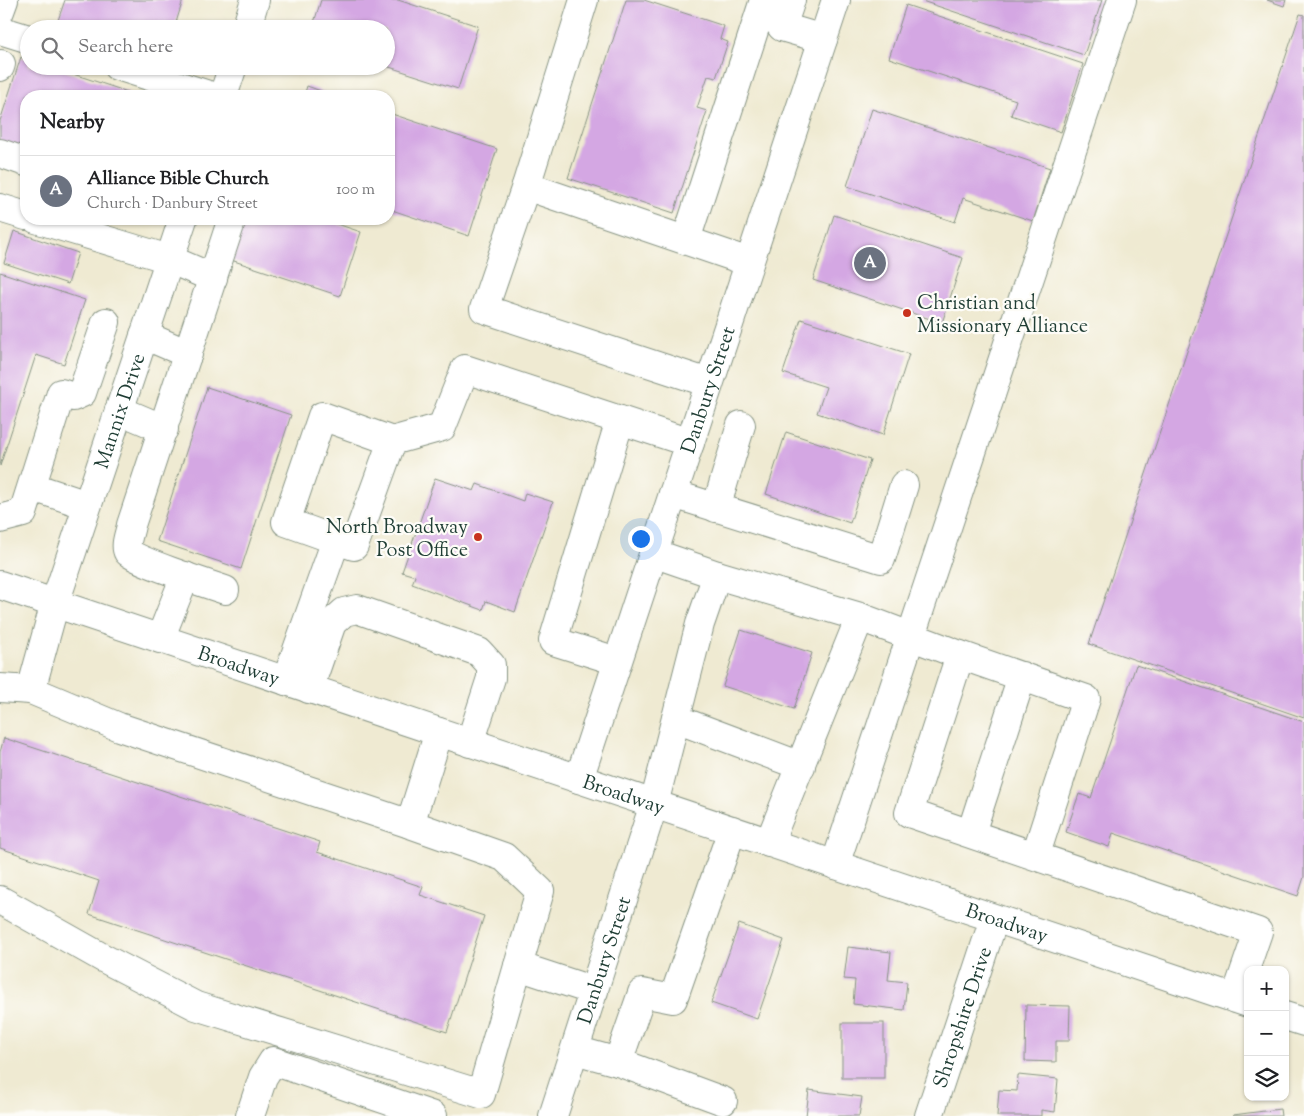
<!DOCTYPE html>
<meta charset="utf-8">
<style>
body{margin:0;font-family:"Sorts Mill Goudy",serif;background:#f2f2f2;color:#202124}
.controls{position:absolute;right:15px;bottom:15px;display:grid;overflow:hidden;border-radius:10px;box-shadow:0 1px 4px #0004}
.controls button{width:45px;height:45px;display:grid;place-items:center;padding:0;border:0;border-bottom:1px solid #e0e0e0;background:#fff;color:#202124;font:25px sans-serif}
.you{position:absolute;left:640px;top:538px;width:18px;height:18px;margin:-12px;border:4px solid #fff;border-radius:50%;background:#1a73e8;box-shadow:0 0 0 8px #1a73e833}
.badge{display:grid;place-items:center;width:32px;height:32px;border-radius:50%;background:#db2777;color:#fff;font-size:16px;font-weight:700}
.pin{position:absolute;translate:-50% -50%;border:2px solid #fff;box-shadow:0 1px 5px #0006}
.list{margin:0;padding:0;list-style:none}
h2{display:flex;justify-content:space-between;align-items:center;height:65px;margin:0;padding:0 20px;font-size:21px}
h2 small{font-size:16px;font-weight:400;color:#757577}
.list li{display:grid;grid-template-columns:32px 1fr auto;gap:15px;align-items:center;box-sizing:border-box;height:70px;padding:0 20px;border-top:1px solid #e0e0e0}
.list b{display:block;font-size:19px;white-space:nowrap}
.list p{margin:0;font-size:16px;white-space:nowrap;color:#757577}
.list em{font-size:16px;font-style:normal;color:#757577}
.icon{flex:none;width:28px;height:28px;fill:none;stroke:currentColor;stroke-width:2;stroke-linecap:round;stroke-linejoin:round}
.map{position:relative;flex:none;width:1304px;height:1116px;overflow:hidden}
.search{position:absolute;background:#fff;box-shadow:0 1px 4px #0004;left:20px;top:20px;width:375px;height:55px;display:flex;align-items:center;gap:12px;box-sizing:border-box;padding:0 18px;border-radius:28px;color:#757577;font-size:19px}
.panel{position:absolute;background:#fff;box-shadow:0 1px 4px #0004;left:20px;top:90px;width:375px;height:135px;border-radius:20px}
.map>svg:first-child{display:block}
</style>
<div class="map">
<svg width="1304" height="1116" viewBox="0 0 1304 1116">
<rect width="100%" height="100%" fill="#fdfcf7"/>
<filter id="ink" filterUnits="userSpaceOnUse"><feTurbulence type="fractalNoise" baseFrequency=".02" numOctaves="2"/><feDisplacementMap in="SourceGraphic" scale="10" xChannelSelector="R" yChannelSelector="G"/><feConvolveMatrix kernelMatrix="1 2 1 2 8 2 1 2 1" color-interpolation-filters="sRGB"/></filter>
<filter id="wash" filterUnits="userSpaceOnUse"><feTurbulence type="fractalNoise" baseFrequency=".0096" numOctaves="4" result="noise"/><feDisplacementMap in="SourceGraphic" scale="20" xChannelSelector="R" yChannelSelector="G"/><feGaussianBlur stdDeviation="1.12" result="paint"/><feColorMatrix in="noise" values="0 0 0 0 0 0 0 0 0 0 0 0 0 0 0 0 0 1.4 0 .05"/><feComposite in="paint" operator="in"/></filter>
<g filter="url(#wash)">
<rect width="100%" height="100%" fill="#efead2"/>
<g id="blocks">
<g fill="#d4a7e3">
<polygon points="65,0 183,0 174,29 55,29"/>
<polygon points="321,0 398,0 478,26 458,89 386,66 386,29 312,29"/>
<polygon points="626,0 644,0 724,26 720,39 728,42 716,78 708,76 697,108 707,111 674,213 568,178"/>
<polygon points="919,0 1102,0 1084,55"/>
<polygon points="1267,0 1286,0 1284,6"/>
<polygon points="906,5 1083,64 1061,132 1011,115 1016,100 889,58"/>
<polygon points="1300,14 1304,15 1304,718 1089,644"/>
<polygon points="21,57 29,60 29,66 49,66 128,92 127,96 26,96 26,154 0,145 0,121"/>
<polygon points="307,86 335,96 304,96"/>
<polygon points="872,109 1050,168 1033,221 963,198 955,222 847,186"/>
<polygon points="389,113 497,149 469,236 389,209"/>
<polygon points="834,215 963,258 942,323 813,280"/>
<polygon points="244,219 322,219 361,232 340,296 231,260"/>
<polygon points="14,231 78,253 68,284 4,263"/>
<polygon points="0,272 85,300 64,364 36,355 0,466"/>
<polygon points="801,319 909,354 883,435 817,413 826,387 783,373"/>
<polygon points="207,387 291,415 241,569 157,541"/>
<polygon points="786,432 870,460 850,523 766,494"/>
<polygon points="435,478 474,491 477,484 523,501 525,493 553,502 515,612 486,601 483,610 412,584 415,576 402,572"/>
<polygon points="741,630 812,653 794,709 723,686"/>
<polygon points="1136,665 1304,722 1304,877 1298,896 1113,833 1109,847 1066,832 1079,794 1091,798"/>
<polygon points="4,738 320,842 317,852 423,887 420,895 484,916 447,1032 89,914 99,881 0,848 0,752"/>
<polygon points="739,924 784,940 757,1019 711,1003"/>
<polygon points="848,947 891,952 888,980 907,982 904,1010 853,1004 855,980 844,979"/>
<polygon points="1026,1005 1070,1006 1069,1041 1056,1041 1056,1062 1025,1061"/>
<rect x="842" y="1023" width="42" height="55"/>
<polygon points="1018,1075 1058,1079 1055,1112 1041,1110 1041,1116 997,1116 999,1090 1017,1091"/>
<polygon points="809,1090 862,1097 859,1116 806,1116"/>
<polygon points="1280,1109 1281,1116 1233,1116 1233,1115"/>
</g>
</g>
</g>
<g filter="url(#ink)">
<use href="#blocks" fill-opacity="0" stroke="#879483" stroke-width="1"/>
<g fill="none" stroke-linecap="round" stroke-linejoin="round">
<defs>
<g id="minor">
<polyline points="584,0 526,186 749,262"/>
<polyline points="0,11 4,0"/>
<polyline points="782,27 791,0"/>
<polyline points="246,29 255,0"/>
<polyline points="0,30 29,39"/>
<polyline points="117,66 212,96"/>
<polyline points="0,67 1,64"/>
<polyline points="223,96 233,66"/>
<polyline points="0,153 26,162"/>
<polyline points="526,186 484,309 709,383"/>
<polyline points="0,208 26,216"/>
<polyline points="36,219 169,259 213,278"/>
<polyline points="686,240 763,3 782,27 823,39"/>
<polyline points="144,335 188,354"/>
<polyline points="119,410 164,429"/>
<polyline points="33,487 87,505"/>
<polyline points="673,494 881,559 904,485"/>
<polyline points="716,508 741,425"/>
<polyline points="0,519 23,513 61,393 73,397 82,393 106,322"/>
<polyline points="336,540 286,522 322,416 392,441 442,427 465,369 690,443"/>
<polyline points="653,553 717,575 860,617 960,655"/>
<path d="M225,590C210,585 134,560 128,552C124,545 130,532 131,525L232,219"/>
<polyline points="160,639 185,576"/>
<polyline points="617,661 553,641 620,420"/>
<polyline points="286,681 336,540 354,546 392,441"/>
<path id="s1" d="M0,688L31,690L55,603L183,219"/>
<polyline points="309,689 332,623 344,612 357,609 479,652 491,665 491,678 470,743"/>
<polyline points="31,690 119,727 410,824 439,732"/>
<polyline points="676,719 801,766"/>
<path id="s2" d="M579,779L836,0"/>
<polyline points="410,824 504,857 540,891 518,966 594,991"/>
<polyline points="971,833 1022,676"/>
<polyline points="769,843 860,617"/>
<polyline points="1036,854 1086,699 960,655 909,813 1258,932 1235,999"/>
<polyline points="835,865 1122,0"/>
<polyline points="0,900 103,958 196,1006 481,1094 518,966"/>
<polyline points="575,1050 618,1062 723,1101"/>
<polyline points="618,1062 642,993 673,999 732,830"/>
<polyline points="250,1116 263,1077 273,1061 433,1116"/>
<path id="s3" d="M553,1116L654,804L700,624L717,575"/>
<path id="s4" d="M929,1116L994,919"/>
</g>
<g id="major">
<path id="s5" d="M0,585L1248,1003"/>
<polyline points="1285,1016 1304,1022"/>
</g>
</defs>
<use href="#minor" stroke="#879483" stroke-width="30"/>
<use href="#major" stroke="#879483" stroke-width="30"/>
<use href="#minor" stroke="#fff" stroke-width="28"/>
<use href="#major" stroke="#fff" stroke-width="28"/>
</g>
</g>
<g fill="#c8321e" stroke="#fdfcf7" stroke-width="2">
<circle cx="907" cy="313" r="5"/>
<circle cx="478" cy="537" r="5"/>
</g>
<g text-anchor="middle" stroke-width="4.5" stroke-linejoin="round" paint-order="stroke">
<g font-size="20" fill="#1f3d34" stroke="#fdfcf7" text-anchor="start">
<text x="917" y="309">Christian and<tspan x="917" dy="23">Missionary Alliance</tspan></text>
<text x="468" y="533" text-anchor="end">North Broadway<tspan x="468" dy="23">Post Office</tspan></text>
</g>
<g font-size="20" fill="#1f3d34" stroke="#fdfcf7">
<text dy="7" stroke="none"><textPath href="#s2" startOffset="410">Danbury Street</textPath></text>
<text dy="7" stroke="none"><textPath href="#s1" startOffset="324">Mannix Drive</textPath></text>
<text dy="7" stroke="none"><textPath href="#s5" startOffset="252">Broadway</textPath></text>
<text dy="7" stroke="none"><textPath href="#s5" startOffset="658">Broadway</textPath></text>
<text dy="7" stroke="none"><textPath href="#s5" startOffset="1062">Broadway</textPath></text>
<text dy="7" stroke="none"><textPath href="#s3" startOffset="164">Danbury Street</textPath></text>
<text dy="7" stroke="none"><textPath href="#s4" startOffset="104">Shropshire Drive</textPath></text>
</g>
</g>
</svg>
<div class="controls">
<button>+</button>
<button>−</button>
<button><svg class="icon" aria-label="layers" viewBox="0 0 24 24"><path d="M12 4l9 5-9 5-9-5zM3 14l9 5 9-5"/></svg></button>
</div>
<div class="you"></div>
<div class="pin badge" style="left:870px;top:263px;background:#6b7280">A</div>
<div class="search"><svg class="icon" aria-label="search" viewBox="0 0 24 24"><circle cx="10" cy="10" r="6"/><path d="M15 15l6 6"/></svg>Search here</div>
<section class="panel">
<h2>Nearby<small></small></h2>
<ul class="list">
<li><span class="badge" style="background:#6b7280">A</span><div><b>Alliance Bible Church</b><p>Church · Danbury Street</p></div><em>100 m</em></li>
</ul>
</section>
</div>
